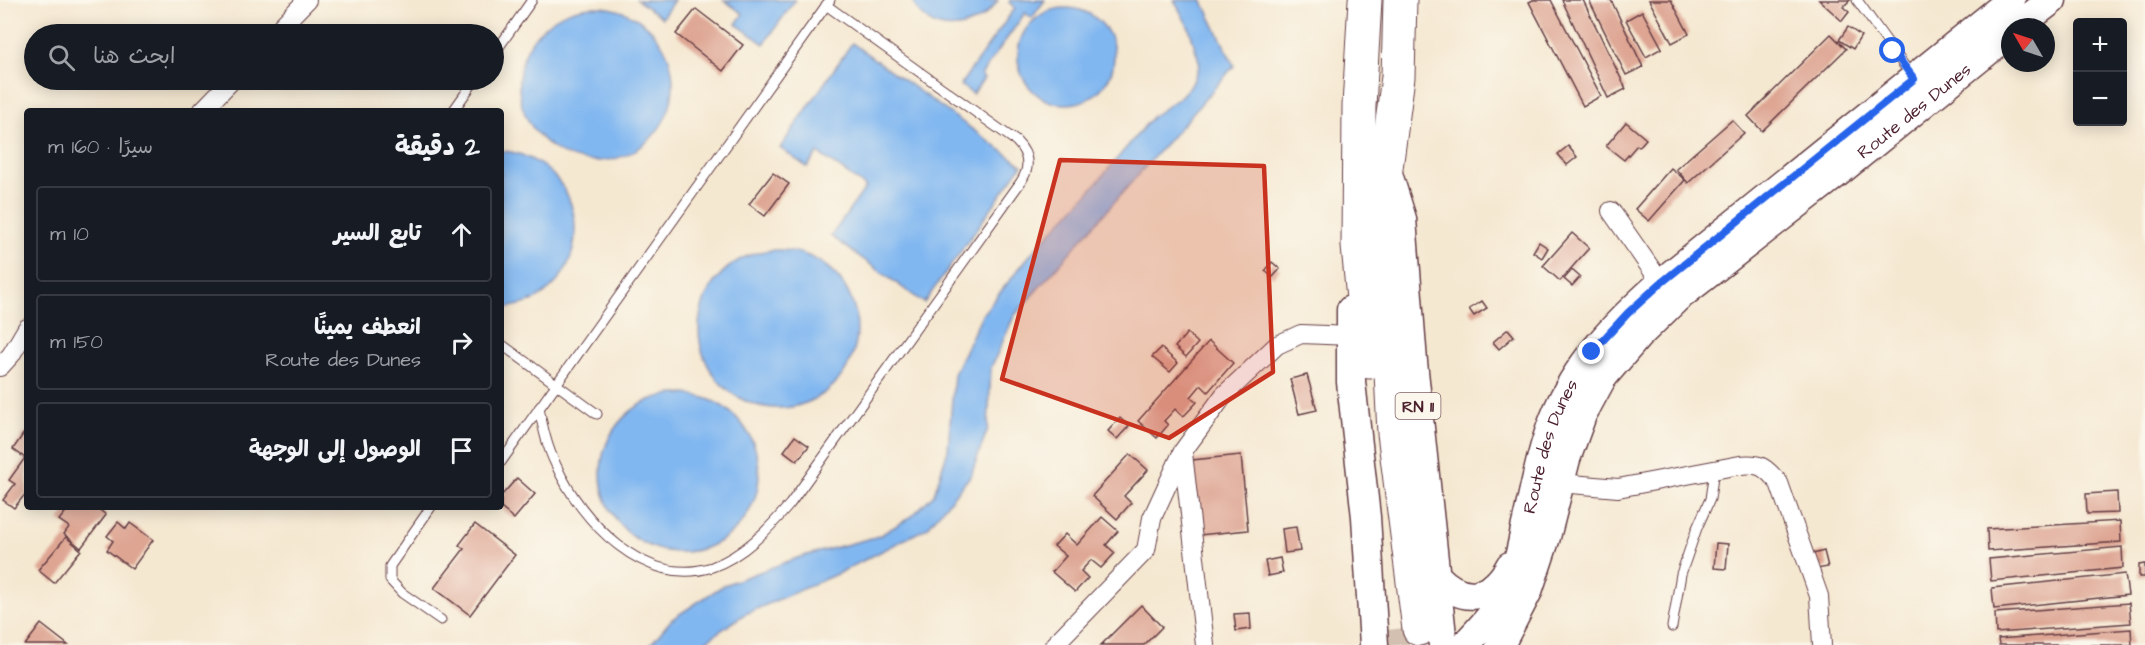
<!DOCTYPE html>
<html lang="ar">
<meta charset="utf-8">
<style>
body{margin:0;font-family:"Architects Daughter","Playpen Sans Arabic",sans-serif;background:#20242c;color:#f1f3f6;direction:rtl}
.controls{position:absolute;right:18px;top:18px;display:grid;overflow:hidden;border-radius:6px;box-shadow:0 3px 15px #0003}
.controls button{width:54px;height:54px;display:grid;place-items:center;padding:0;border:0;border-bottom:2px solid #363941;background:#171b24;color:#f1f3f6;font:30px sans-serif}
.compass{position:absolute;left:2001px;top:18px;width:54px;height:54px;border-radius:50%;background:#171b24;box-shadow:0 3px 15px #0003;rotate:309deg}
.stop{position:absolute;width:18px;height:18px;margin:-14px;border:4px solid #2563eb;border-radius:50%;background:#fff}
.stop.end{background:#2563eb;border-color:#fff;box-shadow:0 2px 6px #0008}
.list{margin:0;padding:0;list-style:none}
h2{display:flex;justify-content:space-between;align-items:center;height:78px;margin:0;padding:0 24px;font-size:26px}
h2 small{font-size:20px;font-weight:400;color:#9ea1a6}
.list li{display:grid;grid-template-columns:39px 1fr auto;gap:18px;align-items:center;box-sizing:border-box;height:96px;margin:0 12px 12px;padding:0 12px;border:2px solid #363941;border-radius:6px}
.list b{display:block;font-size:22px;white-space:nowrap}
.list p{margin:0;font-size:20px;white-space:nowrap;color:#9ea1a6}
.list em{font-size:20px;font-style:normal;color:#9ea1a6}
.icon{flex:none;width:33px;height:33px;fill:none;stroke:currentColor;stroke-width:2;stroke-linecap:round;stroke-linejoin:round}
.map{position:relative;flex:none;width:2145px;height:645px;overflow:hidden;direction:ltr}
.search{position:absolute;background:#171b24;box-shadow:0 3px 15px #0003;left:24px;top:24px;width:480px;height:66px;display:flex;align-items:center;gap:15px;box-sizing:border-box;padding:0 21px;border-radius:33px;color:#9ea1a6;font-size:22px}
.panel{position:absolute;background:#171b24;box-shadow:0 3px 15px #0003;left:24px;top:108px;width:480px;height:402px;border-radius:6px;direction:rtl}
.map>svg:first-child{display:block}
</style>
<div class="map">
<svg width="2145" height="645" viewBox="0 0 2145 645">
<rect width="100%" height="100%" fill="#fbf7ec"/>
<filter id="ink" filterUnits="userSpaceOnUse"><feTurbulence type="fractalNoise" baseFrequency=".0167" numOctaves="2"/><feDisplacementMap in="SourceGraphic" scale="12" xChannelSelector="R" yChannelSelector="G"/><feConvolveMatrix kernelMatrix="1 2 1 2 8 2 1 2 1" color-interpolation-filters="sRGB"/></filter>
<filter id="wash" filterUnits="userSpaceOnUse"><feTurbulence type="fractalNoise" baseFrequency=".008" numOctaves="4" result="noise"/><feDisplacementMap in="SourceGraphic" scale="24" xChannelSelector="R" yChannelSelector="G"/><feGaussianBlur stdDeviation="1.35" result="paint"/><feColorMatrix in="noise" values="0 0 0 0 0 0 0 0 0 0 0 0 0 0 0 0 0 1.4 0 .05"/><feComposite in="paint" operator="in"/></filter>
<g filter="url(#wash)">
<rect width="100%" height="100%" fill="#f5e8d1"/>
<g fill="#81b7f0" stroke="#666b8e" stroke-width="1.5">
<polygon points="637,0 674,0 662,18"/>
<polygon points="724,0 795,0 764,44 736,24 743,14"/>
<path d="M912,0H998C977,33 929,40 912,0Z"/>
<polygon points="1010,0 1045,0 1032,18 1025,13 981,75 984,78 973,94 960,85 1015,8 1009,2"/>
<polygon points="1174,0 1202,0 1234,66 1014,316 991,368 988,428 971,475 927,528 839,573 745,614 700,645 650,645 672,619 724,585 800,557 879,536 911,517 934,494 948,450 954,374 982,315 1034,250 1089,192 1153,116 1178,99 1192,84 1200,64 1189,28"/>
<circle cx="596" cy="84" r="77"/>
<circle cx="1066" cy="56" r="48"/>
<polygon points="852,43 1022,165 924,303 831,236 866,187 818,153 807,167 780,148"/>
<path d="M501,151C516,151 531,158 544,167C585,197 586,263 544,294C532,303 516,307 501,308Z"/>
<circle cx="778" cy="329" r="79"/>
<circle cx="680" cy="473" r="79"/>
</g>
<g id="blocks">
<g fill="#dea593">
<polygon points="1533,0 1551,0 1601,96 1583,106 1529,2"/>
<polygon points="1562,0 1583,0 1626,89 1608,98"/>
<polygon points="1589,0 1611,0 1643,67 1626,75"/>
<polygon points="1649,0 1671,0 1689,34 1672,43"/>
<polygon points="1819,0 1850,0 1843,7 1849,12 1842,21"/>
<polygon points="696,9 743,45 723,71 676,34"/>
<polygon points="1642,11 1662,48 1646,57 1626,20"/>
<polygon points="1848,27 1861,36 1853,49 1839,40"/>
<polygon points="1831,34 1846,49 1762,131 1748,116"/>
<polygon points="1732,120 1744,133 1688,183 1676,169"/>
<polygon points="1626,122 1646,139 1639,147 1637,145 1624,160 1606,146"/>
<polygon points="1568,146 1577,157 1567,165 1558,154"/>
<polygon points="1671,168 1685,180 1649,221 1635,209"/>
<polygon points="773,173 789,184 765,216 749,204"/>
<polygon points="1572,233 1589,248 1560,281 1543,266"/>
<polygon points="1539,242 1548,248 1542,258 1533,252"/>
<polygon points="1272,262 1280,269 1273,277 1265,271"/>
<polygon points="1572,270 1580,277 1572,286 1564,279"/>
<polygon points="1482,301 1487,308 1474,316 1469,309"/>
<polygon points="1508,329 1514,336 1499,349 1493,342"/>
<polygon points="1187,333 1198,343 1186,357 1175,347"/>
<polygon points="1209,341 1233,363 1208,392 1201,385 1191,397 1197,402 1183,417 1175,409 1164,421 1168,425 1157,438 1138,421"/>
<polygon points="1161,348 1178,363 1170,372 1152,357"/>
<polygon points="1307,375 1317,410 1299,414 1290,379"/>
<polygon points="1120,418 1129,426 1117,439 1108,431"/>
<polygon points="24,433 27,436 27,492 14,508 3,500 15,484 9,480 25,458 13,449"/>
<polygon points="795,436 809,446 797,461 784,451"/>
<polygon points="1130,454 1148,470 1124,496 1131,503 1117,519 1092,496"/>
<polygon points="1241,455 1248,530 1199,535 1192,460"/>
<polygon points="517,478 535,494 514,519 501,508 501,496"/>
<polygon points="2117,492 2118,513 2087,514 2086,494"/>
<polygon points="66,507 102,507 100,510 106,515 81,548 64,534 69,527 59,520 68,509"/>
<polygon points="1102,517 1118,531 1106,545 1115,553 1101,568 1091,560 1081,571 1088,578 1075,592 1052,572 1066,556 1054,546 1065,534 1077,545"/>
<polygon points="2120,521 2121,542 1988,551 1987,529"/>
<polygon points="118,522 126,529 130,523 153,540 132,569 107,550 113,541 107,536"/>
<polygon points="475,524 515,555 470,615 434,588 464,549 459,545"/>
<polygon points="1296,527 1300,551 1285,553 1282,529"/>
<polygon points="66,537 81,550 54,583 38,570"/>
<polygon points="1716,543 1728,544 1726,569 1714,568"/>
<polygon points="2122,547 2123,568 1991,581 1989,559"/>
<polygon points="1824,551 1828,567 1817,569 1813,554"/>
<polygon points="1280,558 1283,573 1268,576 1265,561"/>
<polygon points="2145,564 2145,577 2139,577 2139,565"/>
<polygon points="2125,574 2128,595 1994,609 1992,588"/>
<polygon points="2129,603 2131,623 1996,633 1995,613"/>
<polygon points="1141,605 1162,627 1144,645 1101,645"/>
<polygon points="1250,613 1251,629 1236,631 1234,614"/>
<polygon points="41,624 68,645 25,645"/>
<polygon points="2131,629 2132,645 1999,645 1998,639"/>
</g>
</g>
</g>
<g filter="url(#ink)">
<use href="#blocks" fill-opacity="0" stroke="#643d44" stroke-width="1.5"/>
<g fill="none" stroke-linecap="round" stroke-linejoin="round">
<polyline stroke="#d3c0b0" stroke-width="33" stroke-dasharray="33 16" stroke-linecap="butt" points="1396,629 1398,645"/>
<defs>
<g id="lane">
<polyline points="1857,0 1911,75"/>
<polyline points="494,54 532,0"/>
<polyline points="453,111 475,80"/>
<polyline points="501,344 597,414"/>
<path d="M539,408C543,428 547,447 556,465C581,521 645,589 712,567C743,556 769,529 790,504L1020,183C1031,168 1029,154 1016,141L826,5"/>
<polyline points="501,462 830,0"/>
<polyline points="431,507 390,566 390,580 402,593 441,620"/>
<polyline points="1672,627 1681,574 1697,528 1710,499 1714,470"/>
</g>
<g id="street">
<polyline points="274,34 307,0"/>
<polyline points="202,111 232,80"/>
<polyline points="1611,211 1661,283"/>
<polyline points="0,367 11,355 27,328"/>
<polyline points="1183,453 1205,645"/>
<path d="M1560,483L1618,488L1740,465C1761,463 1765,467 1779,483L1819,596L1822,645"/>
<polyline points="1054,645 1146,550 1152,518 1183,451 1224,395 1277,345 1301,334 1351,336"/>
</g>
<g id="primary">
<polyline points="2017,27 2052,0"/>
<polyline points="1388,174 1402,219 1413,362 1443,645"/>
<polyline points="1351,310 1351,382 1366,517 1374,645"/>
<path d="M1437,577C1463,604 1492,600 1510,566"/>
<path id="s1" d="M1465,645C1481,628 1497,611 1507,591C1517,571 1521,550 1525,529C1534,493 1540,454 1554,419C1576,363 1617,322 1661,283L2011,0"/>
<path id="s2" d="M1500,645L1528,591L1546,537L1566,459L1582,415L1602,378L1638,336L1677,298L1836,174L2010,33"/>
</g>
<g id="highway">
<polyline points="1365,0 1359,106 1358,246 1369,362"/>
<polyline points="1400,0 1398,77 1386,168 1383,213 1394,433 1419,629"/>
</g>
</defs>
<use href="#lane" stroke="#643d44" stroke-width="11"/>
<use href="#street" stroke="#643d44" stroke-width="20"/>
<use href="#primary" stroke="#643d44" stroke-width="31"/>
<use href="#highway" stroke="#643d44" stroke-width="35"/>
<use href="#lane" stroke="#fff" stroke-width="9"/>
<use href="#street" stroke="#fff" stroke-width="18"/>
<use href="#primary" stroke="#fff" stroke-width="28"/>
<use href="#highway" stroke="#fff" stroke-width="33"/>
</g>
</g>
<g fill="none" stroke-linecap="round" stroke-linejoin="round" filter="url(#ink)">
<polyline stroke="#2563eb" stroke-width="8" points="1592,352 1628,313 1661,283 1914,79 1893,51"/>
</g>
<path fill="#c8321e" fill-opacity="0.2" stroke="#c8321e" stroke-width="4.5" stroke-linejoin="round" d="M1060,160L1264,166L1273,372L1169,438L1002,379Z"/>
<g text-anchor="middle" stroke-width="6" stroke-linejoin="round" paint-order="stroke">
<rect fill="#fbf7ec" stroke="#7f6065" stroke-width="1.5" x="1395.5" y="393" width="45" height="26" rx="4.5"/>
<g font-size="16" font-weight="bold" fill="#4a1f2b">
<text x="1418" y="412">RN 11</text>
</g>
<g font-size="18" fill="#4a1f2b" stroke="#fbf7ec">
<text dy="6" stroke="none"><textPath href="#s2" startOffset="699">Route des Dunes</textPath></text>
<text dy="6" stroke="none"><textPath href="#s1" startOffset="220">Route des Dunes</textPath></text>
</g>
</g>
</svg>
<div class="controls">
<button>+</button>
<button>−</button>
</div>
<svg class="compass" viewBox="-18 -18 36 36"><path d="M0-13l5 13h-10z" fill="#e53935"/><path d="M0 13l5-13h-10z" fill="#9ea1a6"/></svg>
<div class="stop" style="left:1893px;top:51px"></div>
<div class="stop end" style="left:1592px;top:352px"></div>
<div class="search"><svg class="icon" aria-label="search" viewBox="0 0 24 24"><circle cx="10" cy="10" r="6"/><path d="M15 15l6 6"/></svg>ابحث هنا</div>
<section class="panel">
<h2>2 دقيقة<small>سيرًا · 160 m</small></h2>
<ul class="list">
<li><svg class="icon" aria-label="ahead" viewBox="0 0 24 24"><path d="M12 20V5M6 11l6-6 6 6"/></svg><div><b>تابع السير</b></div><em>10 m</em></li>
<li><svg class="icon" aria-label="right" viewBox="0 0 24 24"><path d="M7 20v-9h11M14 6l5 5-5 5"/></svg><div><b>انعطف يمينًا</b><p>Route des Dunes</p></div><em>150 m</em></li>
<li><svg class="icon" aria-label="arrive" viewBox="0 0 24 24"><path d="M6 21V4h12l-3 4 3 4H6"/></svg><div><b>الوصول إلى الوجهة</b></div></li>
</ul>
</section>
</div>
